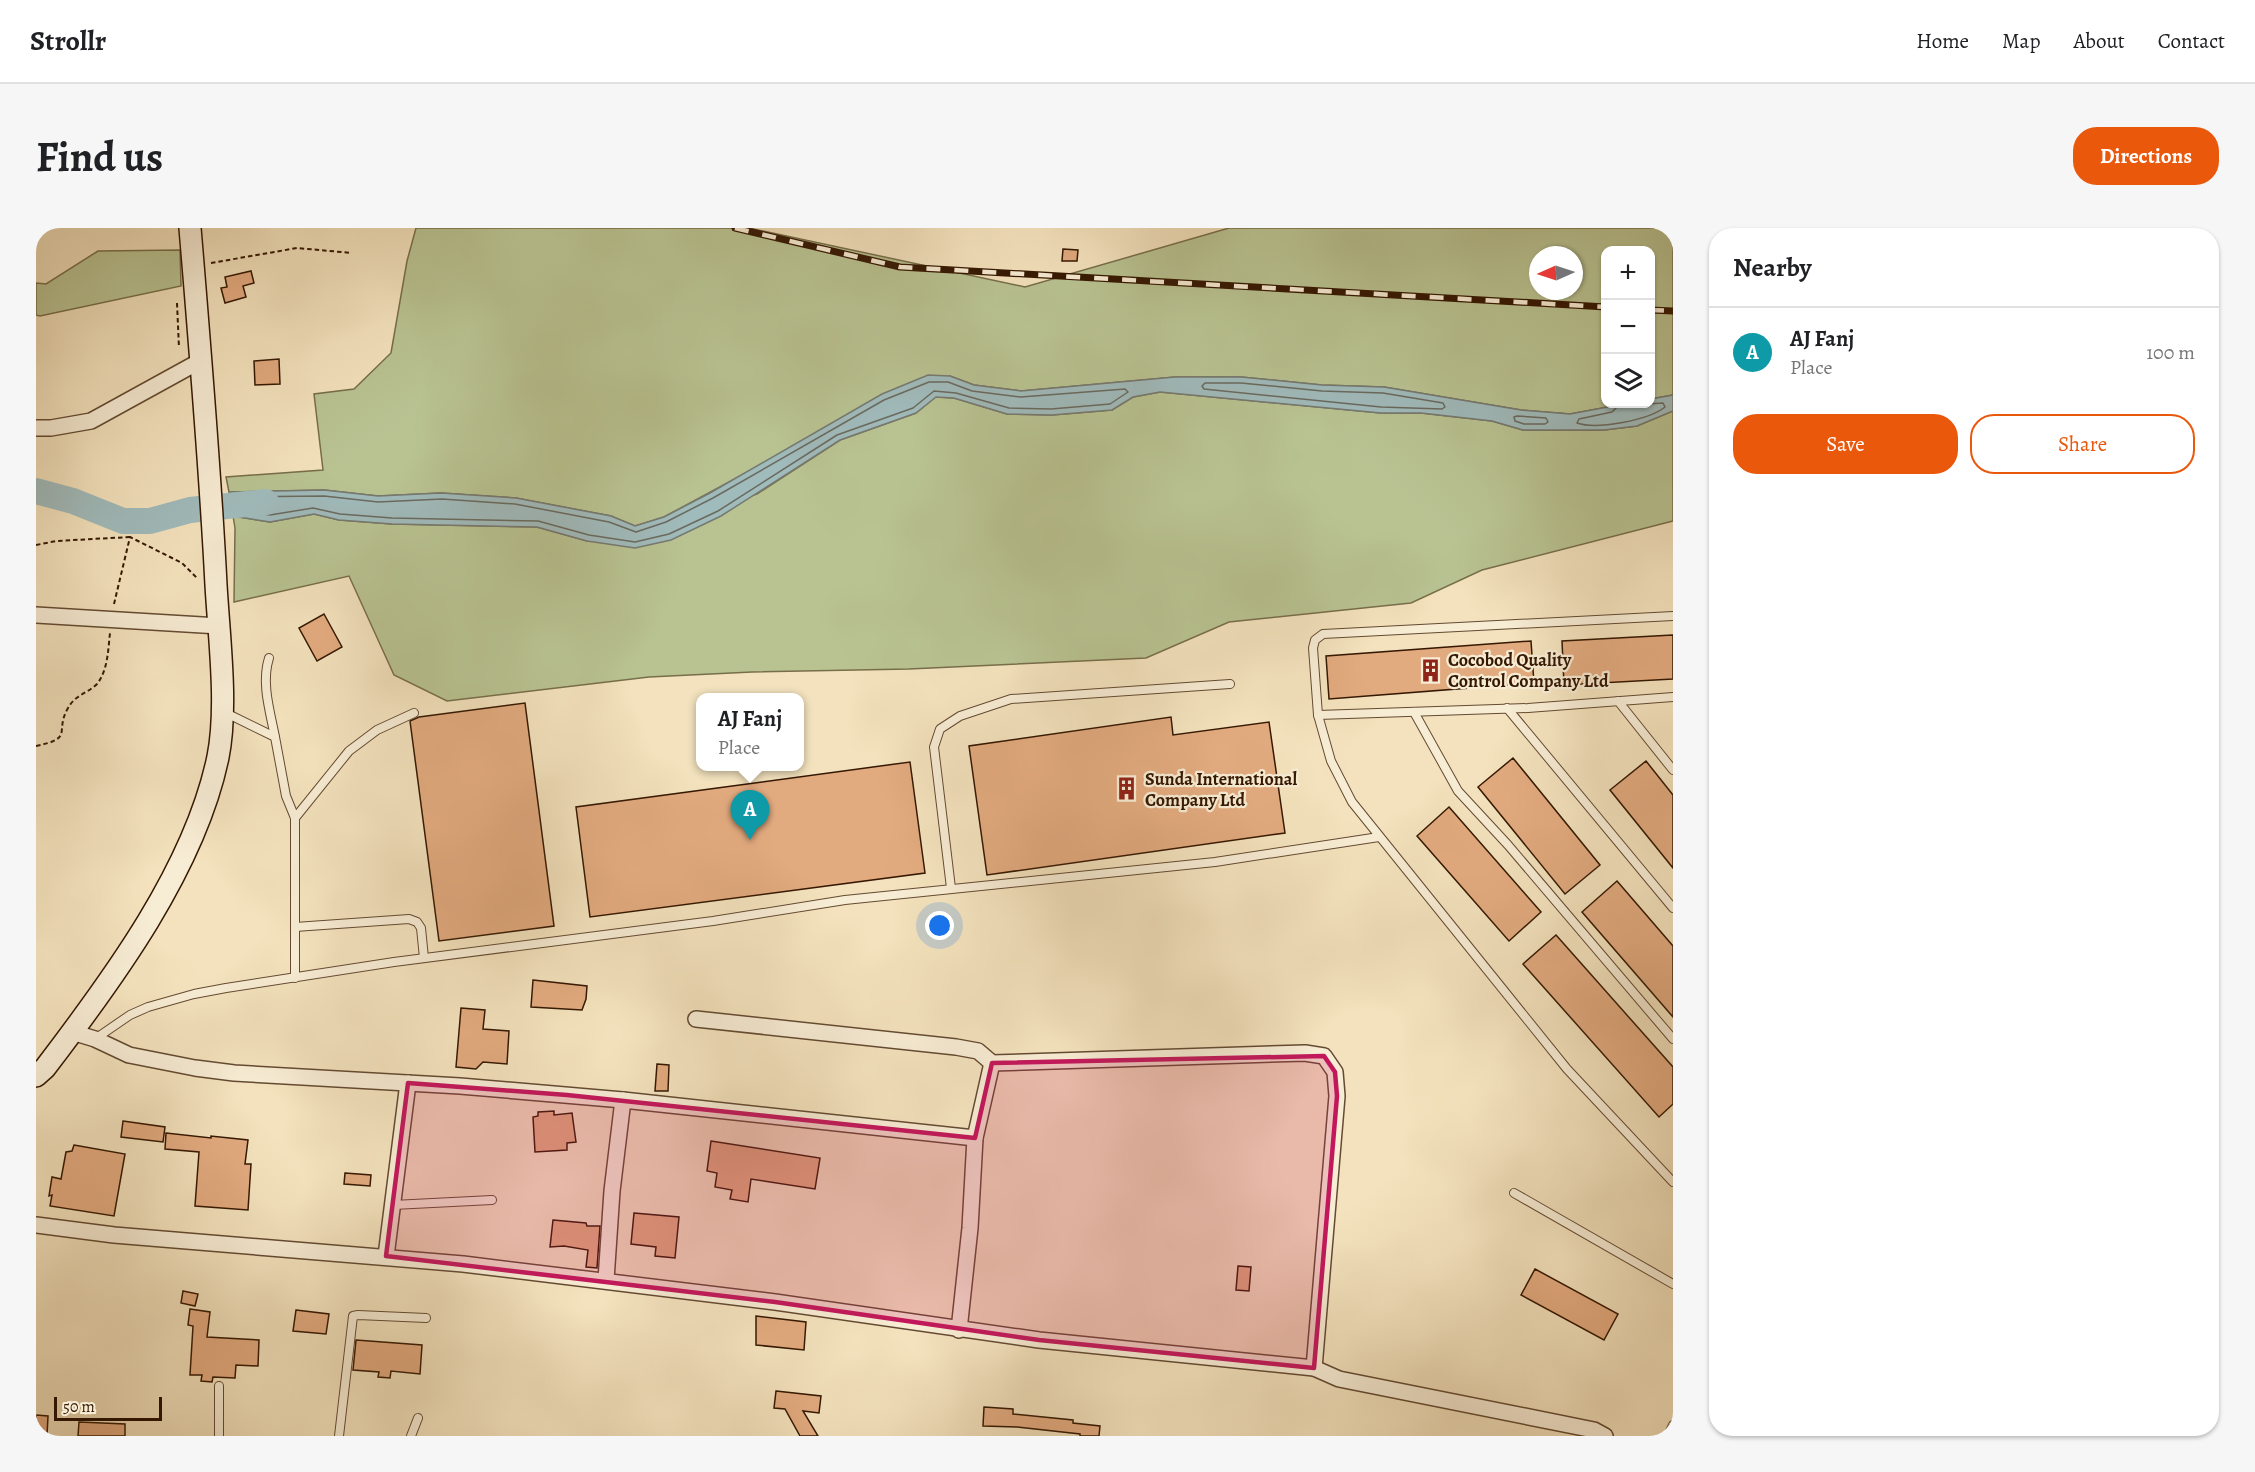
<!DOCTYPE html>
<meta charset="utf-8">
<style>
body{margin:0;font-family:Alegreya,serif;background:#f6f6f6;color:#202124}
.controls{position:absolute;right:18px;top:18px;display:grid;overflow:hidden;border-radius:12px;box-shadow:0 2px 4px #0004}
.controls button{width:54px;height:54px;display:grid;place-items:center;padding:0;border:0;border-bottom:2px solid #e0e0e0;background:#fff;color:#202124;font:30px sans-serif}
.compass{position:absolute;left:1493px;top:18px;width:54px;height:54px;border-radius:50%;background:#fff;box-shadow:0 2px 4px #0004;rotate:267deg}
.scale{position:absolute;left:18px;bottom:15px;width:108px;box-sizing:border-box;padding-left:6px;border:3px solid #351802;border-top:0;font-size:16px;line-height:21px;white-space:nowrap;color:#351802;-webkit-text-stroke:4px #f7ecd4;paint-order:stroke}
.you{position:absolute;left:904px;top:698px;width:21px;height:21px;margin:-15px;border:4px solid #fff;border-radius:50%;background:#1a73e8;box-shadow:0 0 0 9px #1a73e833}
.badge{display:grid;place-items:center;width:39px;height:39px;border-radius:50%;background:#ea580c;color:#fff;font-size:20px;font-weight:700}
.pin{position:absolute;translate:-50% -50px;filter:drop-shadow(0 2px 3px #0008)}
.pin::after{content:'';position:absolute;top:32px;width:21px;height:18px;background:inherit;clip-path:polygon(0 0,100% 0,50% 100%)}
.popup{position:absolute;left:660px;top:465px;width:108px;height:78px;box-sizing:border-box;display:grid;place-content:center;border-radius:12px;background:#fff;filter:drop-shadow(0 2px 4px #0005);font-size:20px;white-space:nowrap;color:#757577}
.popup b{font-size:22px;color:#202124}
.popup::after{content:'';position:absolute;left:50%;top:100%;margin-left:-12px;border:12px solid transparent;border-top-color:#fff}
.list{margin:0;padding:0;list-style:none}
h2{display:flex;justify-content:space-between;align-items:center;height:78px;margin:0;padding:0 24px;font-size:26px}
h2 small{font-size:20px;font-weight:400;color:#757577}
.list li{display:grid;grid-template-columns:39px 1fr auto;gap:18px;align-items:center;box-sizing:border-box;height:90px;padding:0 24px;border-top:2px solid #e0e0e0}
.list b{display:block;font-size:22px;white-space:nowrap}
.list p{margin:0;font-size:20px;white-space:nowrap;color:#757577}
.list em{font-size:20px;font-style:normal;color:#757577}
.actions{display:flex;gap:12px;padding:18px 24px}
.actions a{flex:1;padding:14px 0;border:2px solid #ea580c;border-radius:24px;text-align:center;font-size:21px;color:#ea580c}
.actions .main{background:#ea580c;color:#fff}
.icon{flex:none;width:33px;height:33px;fill:none;stroke:currentColor;stroke-width:2;stroke-linecap:round;stroke-linejoin:round}
.map{position:relative;flex:none;width:1637px;height:1208px;overflow:hidden;border-radius:24px}
header{display:flex;align-items:center;gap:36px;box-sizing:border-box;height:84px;padding:0 30px;background:#fff;border-bottom:2px solid #e0e0e0}
header strong{font-size:28px}
nav{display:flex;gap:33px;margin-inline-start:auto;font-size:21px}
.intro{display:flex;align-items:center;justify-content:space-between;box-sizing:border-box;height:144px;padding:0 36px}
h1{margin:0;font-size:42px}
.button{padding:15px 27px;border-radius:24px;background:#ea580c;color:#fff;font-size:21px;font-weight:700}
main{display:flex;gap:36px;padding:0 36px}
aside{flex:1;background:#fff;border-radius:24px;box-shadow:0 2px 4px #0004}
.map>svg:first-child{display:block}
</style>
<header>
<strong>Strollr</strong>
<nav><a>Home</a><a>Map</a><a>About</a><a>Contact</a></nav>
</header>
<div class="intro"><h1>Find us</h1><a class="button">Directions</a></div>
<main>
<div class="map">
<svg width="1637" height="1208" viewBox="0 0 1637 1208">
<rect width="100%" height="100%" fill="#f3e2bd"/>
<filter id="stains"><feTurbulence type="fractalNoise" baseFrequency=".00333" numOctaves="4"/><feColorMatrix values="0 0 0 0 .2 0 0 0 0 .09 0 0 0 0 .02 0 0 0 .5 -.17"/></filter>
<radialGradient id="worn" r=".72"><stop offset=".6" stop-color="#630" stop-opacity="0"/><stop offset="1" stop-color="#630" stop-opacity=".3"/></radialGradient>
<g fill="#b9c392" stroke="#776e4a" stroke-width="1.5" fill-rule="evenodd">
<path d="M380,0H713L989,59L1193,0H1637V167L1615,171L1614,22H1570V176H1588L1534,186L1485,182L1348,159L1286,157L1205,149H1139L985,163L938,157L914,148L730,234L628,289L599,298L575,288L480,270L405,265L342,268L288,262L193,264L190,249L287,242L278,166L318,161L355,125L371,33ZM1502,27H1538V63H1502Z"/>
<polygon points="144,22 145,58 4,88 0,87 0,55 10,56 62,23"/>
<polygon points="1124,164 1345,185 1385,185 1456,193 1487,202 1568,202 1601,198 1637,183 1637,293 1446,342 1375,375 1193,394 1110,430 873,441 716,444 613,449 411,473 358,447 313,348 198,374 199,300 197,288 234,294 278,286 303,292 356,296 501,299 551,313 721,266 804,212 880,185 899,169 918,170 971,186 1016,187 1076,182 1097,169"/>
</g>
<polygon fill="#a0bbbc" stroke="#757a72" stroke-width="1.5" points="892,147 914,148 938,157 985,163 1139,149 1205,149 1286,157 1348,159 1485,182 1534,186 1588,176 1614,176 1615,171 1637,167 1637,183 1601,198 1568,202 1487,202 1456,193 1385,185 1345,185 1124,164 1097,169 1076,182 1016,187 971,186 918,170 900,169 880,185 804,212 685,288 635,312 599,320 551,313 501,299 356,296 303,292 278,286 234,294 197,288 193,264 288,262 342,268 405,265 480,270 575,288 599,298 628,289 674,265 846,166"/>
<g fill="none" stroke-linecap="round" stroke-linejoin="round">
<g stroke="#6a6a5f" stroke-width="1.5">
<polygon points="893,154 912,154 936,163 985,169 1089,161 1092,164 1074,176 1015,181 973,180 920,165 898,163 877,180 801,207 682,283 633,306 599,314 553,307 502,293 356,290 304,286 277,280 234,287 204,283 200,272 203,269 288,268 342,274 406,271 479,276 573,294 600,304 630,294 677,270 848,172"/>
<polygon points="1169,155 1205,155 1286,163 1347,165 1407,175 1409,179 1406,181 1345,179 1168,161 1166,158"/>
<path d="M1581,176L1580,180L1576,184L1543,191L1541,195C1561,202 1613,192 1629,179L1627,175L1612,176"/>
<polygon points="1481,188 1510,190 1512,194 1509,196 1488,196 1479,193 1478,189"/>
</g>
<polyline stroke="#a0bbbc" stroke-width="26" points="0,263 37,273 87,293 114,293 154,282 230,274"/>
</g>
<g fill="#e2aa7f" stroke="#351802" stroke-width="1.5">
<polygon points="1027,21 1042,22 1041,33 1026,33"/>
<polygon points="215,43 218,55 207,58 210,69 189,75 185,60 191,59 189,49"/>
<polygon points="243,131 244,156 219,157 218,133"/>
<polygon points="288,386 306,419 281,433 263,400"/>
<polygon points="1637,407 1637,451 1528,457 1526,413"/>
<polygon points="1495,413 1498,455 1293,471 1290,428"/>
<polygon points="489,475 518,698 403,713 374,493 383,489"/>
<polygon points="1135,489 1137,507 1233,494 1249,605 951,647 933,518"/>
<polygon points="1477,530 1564,637 1529,666 1442,559"/>
<polygon points="1610,533 1637,567 1637,640 1574,562"/>
<polygon points="874,534 889,645 554,689 540,579"/>
<polygon points="1413,579 1505,684 1473,713 1381,608"/>
<polygon points="1581,653 1637,718 1637,789 1546,684"/>
<polygon points="1520,707 1637,839 1637,876 1623,889 1487,736"/>
<polygon points="497,752 551,758 550,771 546,782 495,779"/>
<polygon points="425,780 449,782 447,801 473,803 471,836 447,834 440,841 420,839"/>
<polygon points="621,836 633,837 632,863 619,863"/>
<polygon points="518,883 518,887 536,885 540,914 531,915 531,922 499,924 497,889 502,888 502,884"/>
<polygon points="87,893 129,899 127,914 85,909"/>
<polygon points="130,905 175,910 175,908 212,912 209,936 215,936 212,982 159,978 163,924 129,921"/>
<polygon points="675,913 784,930 779,961 715,951 712,974 694,971 696,962 679,959 681,945 671,943"/>
<polygon points="38,917 89,926 78,988 14,978 16,967 13,968 16,949 25,951 30,924 36,923"/>
<polygon points="309,945 335,947 334,958 308,956"/>
<polygon points="598,985 643,989 639,1030 619,1028 620,1019 595,1016"/>
<polygon points="517,992 550,995 551,998 564,998 561,1040 550,1039 552,1022 528,1018 514,1019"/>
<polygon points="1202,1038 1215,1039 1213,1063 1200,1062"/>
<polygon points="1499,1041 1582,1086 1568,1112 1485,1067"/>
<polygon points="147,1063 162,1066 159,1078 145,1075"/>
<polygon points="154,1081 174,1084 171,1109 223,1112 222,1138 200,1137 199,1150 177,1149 176,1154 165,1153 166,1147 154,1147 157,1098 152,1097"/>
<polygon points="260,1082 293,1086 290,1106 257,1103"/>
<polygon points="720,1088 770,1094 768,1122 720,1117"/>
<polygon points="320,1112 386,1117 384,1146 355,1143 354,1150 342,1149 343,1144 317,1142"/>
<polygon points="740,1163 785,1168 783,1185 767,1183 782,1208 764,1208 749,1181 738,1180"/>
<polygon points="948,1179 977,1181 977,1186 1037,1192 1037,1195 1064,1198 1063,1208 1044,1208 1044,1206 981,1199 947,1198"/>
<polygon points="0,1187 12,1188 11,1208 0,1208"/>
<polygon points="43,1194 89,1196 89,1208 42,1208"/>
</g>
<g fill="none" stroke-linecap="round" stroke-linejoin="round">
<defs>
<g id="lane">
<polyline points="1637,388 1287,406 1279,412 1277,420 1282,487 1295,533 1316,574 1531,841 1637,954"/>
<path d="M233,430C225,455 234,483 239,509"/>
<polyline points="1582,473 1637,542"/>
<polyline points="1471,480 1637,680"/>
<polyline points="1378,484 1422,563 1472,617 1637,811"/>
<polyline points="190,485 239,509 250,568 259,590 259,750"/>
<polyline points="1282,487 1492,480 1637,469"/>
<polyline points="259,590 313,523 341,502 378,485"/>
<polyline points="915,660 898,519 904,501 924,488 975,471 1194,456"/>
<polyline points="259,699 373,691 381,694 385,700 388,730"/>
<polyline points="59,811 94,787 112,779 158,766 190,760 358,734 677,693 809,672 1179,634 1343,609"/>
<polyline points="1478,965 1637,1056"/>
<polyline points="357,977 456,972"/>
<polyline points="183,1158 183,1208"/>
<polyline points="303,1208 317,1088 322,1087 390,1090"/>
<polyline points="375,1208 382,1190"/>
<polyline points="1632,1208 1637,1197"/>
</g>
<g id="street">
<polyline points="0,200 15,200 55,193 166,132"/>
<polyline points="0,387 183,398"/>
<polyline points="660,791 920,819 942,823 956,835 1269,825 1288,828 1299,844 1301,868 1278,1140"/>
<polyline points="36,804 59,811 93,827 159,840 198,845 424,858 587,872"/>
<polyline points="0,997 78,1007 427,1036 739,1074 1003,1112 1278,1140 1303,1151 1558,1202 1569,1208"/>
<polyline points="350,1028 372,855"/>
<polyline points="570,1052 576,963 587,872 939,910"/>
<polyline points="923,1102 934,1000 939,910 956,835"/>
</g>
<path id="secondary" d="M0,848L9,840C77,751 159,640 182,529C192,479 183,409 180,357C174,238 164,119 154,0"/>
</defs>
<use href="#lane" stroke="#644a31" stroke-width="10"/>
<use href="#street" stroke="#644a31" stroke-width="18"/>
<use href="#secondary" stroke="#351802" stroke-width="24"/>
<g stroke="#351802" stroke-width="2" stroke-dasharray="4.5 3" stroke-linecap="butt">
<polyline points="175,35 261,20 316,25"/>
<polyline points="141,75 143,120"/>
<polyline points="0,317 20,313 94,309"/>
<polyline points="78,376 94,309 146,335 162,351"/>
<path d="M0,518C39,510 18,504 32,480C39,467 52,465 61,456C72,442 72,422 74,405"/>
</g>
<use href="#lane" stroke="#f7ecd4" stroke-width="8"/>
<use href="#street" stroke="#f7ecd4" stroke-width="15"/>
<use href="#secondary" stroke="#f7ecd4" stroke-width="21"/>
<defs>
<g id="rail">
<polyline points="699,0 864,39 1570,79"/>
<polyline points="1614,82 1637,83"/>
</g>
</defs>
<use href="#rail" stroke="#351802" stroke-width="7"/>
<use href="#rail" stroke="#f7ecd4" stroke-width="4.5" stroke-dasharray="14" stroke-linecap="butt"/>
</g>
<path fill="#c2185b" fill-opacity="0.2" stroke="#c2185b" stroke-width="4.5" stroke-linejoin="round" d="M1288,828L1299,844L1301,868L1278,1140L1003,1112L739,1074L350,1028L372,855L531,867L939,910L956,835Z"/>
<defs>
<symbol id="building-bare" viewBox="-9 -9 18 18"><path d="M-4-6H4V6H1V3H-1V6H-4ZM-2.5-4.3h1.7v1.8h-1.7ZM.8-4.3h1.7v1.8H.8ZM-2.5-1h1.7V.8h-1.7ZM.8-1h1.7V.8H.8Z" fill="#8f2418" stroke="#f7ecd4" stroke-width="2.5" paint-order="stroke"/></symbol>
</defs>
<g fill-rule="evenodd">
<use href="#building-bare" x="1378" y="426" width="33" height="33"/>
<use href="#building-bare" x="1074" y="544" width="33" height="33"/>
</g>
<g text-anchor="middle" stroke-width="4.5" stroke-linejoin="round" paint-order="stroke">
<g font-size="18" font-weight="bold" fill="#351802" stroke="#f7ecd4" text-anchor="start">
<text x="1412" y="438">Cocobod Quality<tspan x="1412" dy="21">Control Company Ltd</tspan></text>
<text x="1109" y="557">Sunda International<tspan x="1109" dy="21">Company Ltd</tspan></text>
</g>
</g>
<rect width="100%" height="100%" filter="url(#stains)"/>
<rect width="100%" height="100%" fill="url(#worn)"/>
</svg>
<div class="controls">
<button>+</button>
<button>−</button>
<button><svg class="icon" aria-label="layers" viewBox="0 0 24 24"><path d="M12 4l9 5-9 5-9-5zM3 14l9 5 9-5"/></svg></button>
</div>
<svg class="compass" viewBox="-18 -18 36 36"><path d="M0-13l5 13h-10z" fill="#e53935"/><path d="M0 13l5-13h-10z" fill="#757577"/></svg>
<div class="scale">50 m</div>
<div class="you"></div>
<div class="pin badge" style="left:714px;top:612px;background:#0f9aa8">A</div>
<div class="popup"><b>AJ Fanj</b>Place</div>
</div>
<aside>
<h2>Nearby<small></small></h2>
<ul class="list">
<li><span class="badge" style="background:#0f9aa8">A</span><div><b>AJ Fanj</b><p>Place</p></div><em>100 m</em></li>
</ul>
<div class="actions"><a class="main">Save</a><a>Share</a></div>
</aside>
</main>
